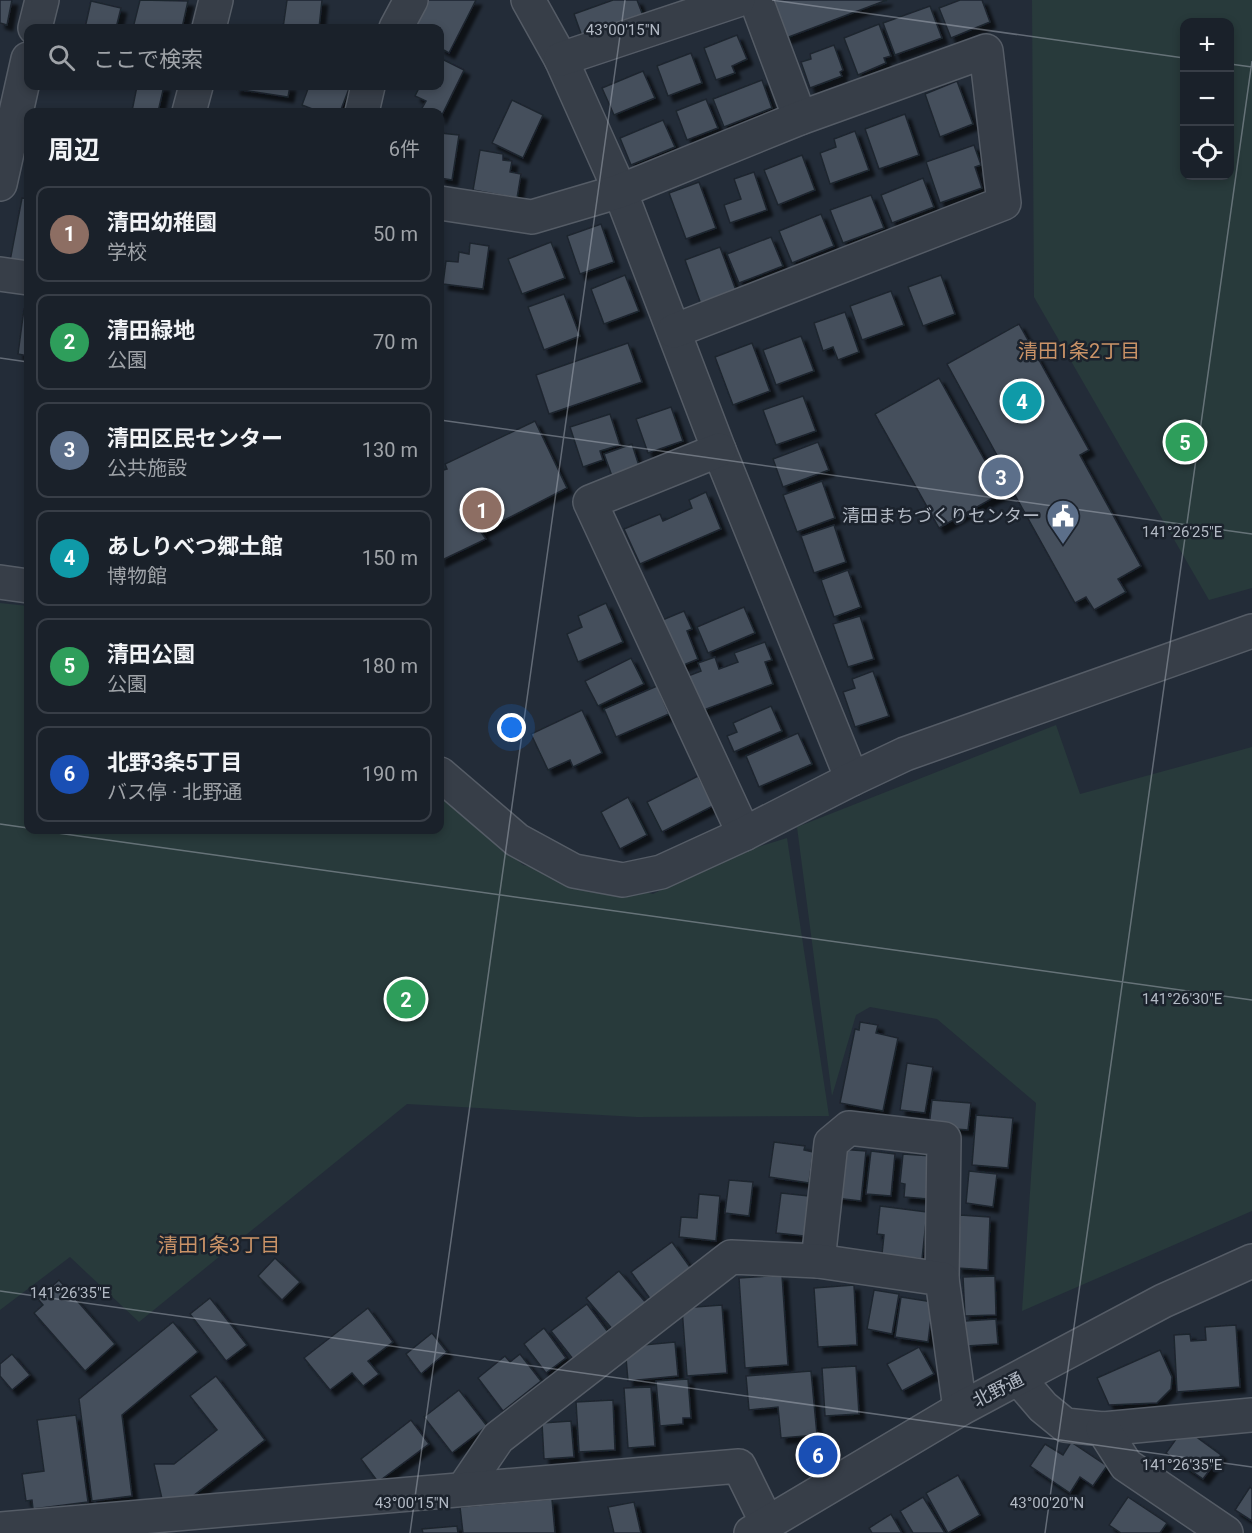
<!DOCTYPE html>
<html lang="ja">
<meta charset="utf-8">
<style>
body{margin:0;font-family:Roboto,"Noto Sans JP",sans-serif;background:#232932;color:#f1f3f6}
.controls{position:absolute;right:18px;top:18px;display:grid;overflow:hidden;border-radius:12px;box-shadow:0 3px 9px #0003}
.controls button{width:54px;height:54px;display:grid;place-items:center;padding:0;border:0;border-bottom:2px solid #383e47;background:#1a212a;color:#f1f3f6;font:30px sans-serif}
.you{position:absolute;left:512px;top:728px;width:21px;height:21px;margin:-15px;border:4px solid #fff;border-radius:50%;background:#1a73e8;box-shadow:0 0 0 9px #1a73e833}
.badge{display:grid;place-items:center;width:39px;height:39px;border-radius:50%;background:#8db1ef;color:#fff;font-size:20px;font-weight:700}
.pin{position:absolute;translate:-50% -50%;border:3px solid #fff;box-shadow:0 2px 6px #0006}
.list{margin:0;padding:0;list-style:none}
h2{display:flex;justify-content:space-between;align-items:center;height:78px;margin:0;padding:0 24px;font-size:26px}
h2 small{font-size:20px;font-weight:400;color:#9fa3a8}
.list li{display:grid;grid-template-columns:39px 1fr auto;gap:18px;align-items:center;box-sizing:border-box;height:96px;margin:0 12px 12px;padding:0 12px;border:2px solid #383e47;border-radius:12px}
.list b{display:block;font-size:22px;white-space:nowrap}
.list p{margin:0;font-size:20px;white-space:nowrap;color:#9fa3a8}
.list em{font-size:20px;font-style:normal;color:#9fa3a8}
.icon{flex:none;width:33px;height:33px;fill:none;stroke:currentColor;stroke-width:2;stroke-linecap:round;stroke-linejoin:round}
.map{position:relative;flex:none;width:1252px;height:1533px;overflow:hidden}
.search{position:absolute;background:#1a212a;box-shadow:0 3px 9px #0003;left:24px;top:24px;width:420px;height:66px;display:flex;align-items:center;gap:15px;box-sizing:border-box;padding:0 21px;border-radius:12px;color:#9fa3a8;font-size:22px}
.panel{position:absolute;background:#1a212a;box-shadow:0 3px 9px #0003;left:24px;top:108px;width:420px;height:726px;border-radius:12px}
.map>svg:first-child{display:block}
</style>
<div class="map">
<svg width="1252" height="1533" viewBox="0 0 1252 1533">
<defs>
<filter id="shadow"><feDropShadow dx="5.5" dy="5.5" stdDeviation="1.5" flood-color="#0009"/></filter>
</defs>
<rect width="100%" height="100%" fill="#232c38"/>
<g fill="#283a3b" fill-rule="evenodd">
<path d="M1032,0H1252V588L1209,600L1034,297ZM1184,22H1230V176H1184Z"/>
<polygon points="0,603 28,606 28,830 440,830 440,791 523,865 653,894 729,856 787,838 829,1116 637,1117 407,1104 139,1322 70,1257 0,1310"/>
<polygon points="1056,725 1080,794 1252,747 1252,1211 1022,1311 1036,1103 937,1019 870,1007 856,1015 832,1096 797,827"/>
</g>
<g fill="#454f5c" stroke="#1e252f" stroke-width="1.5" filter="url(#shadow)">
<polygon points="0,0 12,0 7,25 0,23"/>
<polygon points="140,0 188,1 182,28 133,28"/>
<polygon points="287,0 322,0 319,28 283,28"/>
<polygon points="424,0 476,0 449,53 440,48 440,28 410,28"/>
<polygon points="613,0 637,0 645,21 584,42 574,14"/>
<polygon points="772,0 887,0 786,38"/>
<polygon points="960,0 982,0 990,22 951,38 939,8"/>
<polygon points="91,1 121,8 116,28 85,28"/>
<polygon points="930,6 942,38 895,55 883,23"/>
<polygon points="879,24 891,56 884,58 886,63 858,75 844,38"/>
<polygon points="737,35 747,59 732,66 735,73 716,80 704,48"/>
<polygon points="834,45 843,70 840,72 842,76 810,88 801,62 811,59 810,54"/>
<polygon points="691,53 702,83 668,96 657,66"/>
<polygon points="440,58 464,70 440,119 440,112 426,112 421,110 426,101 415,96 420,86 440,86"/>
<polygon points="643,71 655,98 614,115 602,88"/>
<polygon points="762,80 772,108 724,127 713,99"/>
<polygon points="957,81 973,124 940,137 925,94"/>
<polygon points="137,86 164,86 158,112 132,111"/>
<polygon points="235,86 290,86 288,97 235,89"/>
<polygon points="309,86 350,86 340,112 320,112 302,105"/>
<polygon points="706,99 718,128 687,140 676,111"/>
<polygon points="512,100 543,115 523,158 492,143"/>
<polygon points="905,114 919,155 879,169 865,129"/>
<polygon points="663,120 675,147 631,165 620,138"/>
<polygon points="855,131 869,170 830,184 820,153 836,147 834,139"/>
<polygon points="440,133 459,135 452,180 440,178"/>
<polygon points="974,145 981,165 975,167 982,188 940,203 926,162"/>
<polygon points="480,150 503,154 503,160 512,161 510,172 521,174 517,198 473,190"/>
<polygon points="802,155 815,190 778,205 764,170"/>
<polygon points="754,172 767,210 730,223 724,205 741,199 734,179"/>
<polygon points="923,178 934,207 892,223 881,195"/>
<polygon points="699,182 716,228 686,239 669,193"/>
<polygon points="871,195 884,228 843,243 830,210"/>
<polygon points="22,198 28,199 28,264 10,261"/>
<polygon points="821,214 834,246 792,263 779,231"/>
<polygon points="601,224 614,262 580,274 567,236"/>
<polygon points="771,237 783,266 739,283 727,254"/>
<polygon points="551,242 565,278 522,294 508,259"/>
<polygon points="470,243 489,246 483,289 443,284 446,261 458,262 459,252 469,254"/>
<polygon points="720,247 737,293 702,307 685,260"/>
<polygon points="625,275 639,311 604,324 591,289"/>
<polygon points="941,275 955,314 923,326 908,287"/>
<polygon points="891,291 904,325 862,340 850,306"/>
<polygon points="564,294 580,336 544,350 528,307"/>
<polygon points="24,309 28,310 28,356 18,354"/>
<polygon points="845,312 859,352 838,360 833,347 823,351 814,323"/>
<polygon points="1019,324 1089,450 1080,455 1141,566 1118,579 1126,592 1094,610 1086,597 1075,603 1011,488 939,528 875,414 939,378 988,466 999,459 947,364"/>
<polygon points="801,336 814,371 776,385 763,350"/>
<polygon points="628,343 642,382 549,414 536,375"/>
<polygon points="752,343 770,391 733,405 715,357"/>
<polygon points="803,396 816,431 776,445 763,410"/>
<polygon points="671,407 683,441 648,453 636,419"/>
<polygon points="610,414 620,445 600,451 603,460 583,467 570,427"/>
<polygon points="535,421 567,488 481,532 486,539 440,561 440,471 447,469 445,464"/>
<polygon points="818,442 829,470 783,487 773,459"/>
<polygon points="632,444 640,469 613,479 604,454"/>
<polygon points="822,481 835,518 797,532 783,495"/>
<polygon points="706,492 721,529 640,564 624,529 660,514 663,521 692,508 689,500"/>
<polygon points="834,525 846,562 814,573 801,536"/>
<polygon points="848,570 861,607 834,617 821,580"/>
<polygon points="606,603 623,642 578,662 567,634 582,627 578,616"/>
<polygon points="744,607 755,633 708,653 697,627"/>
<polygon points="684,611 692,629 687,631 698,659 679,667 660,621"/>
<polygon points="860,616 874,659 848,667 833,624"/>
<polygon points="765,642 772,660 765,662 773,684 701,711 688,676 701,671 698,663 715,657 719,669 738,662 734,653"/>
<polygon points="631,658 644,684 598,706 585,681"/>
<polygon points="873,671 889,716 855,727 843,692 855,688 852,679"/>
<polygon points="657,686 669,714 616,737 604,709"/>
<polygon points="771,706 782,731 734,752 727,736 737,732 733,723"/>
<polygon points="582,710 602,753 573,767 570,760 548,770 531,734"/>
<polygon points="798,733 812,764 759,787 746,756"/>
<polygon points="698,776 713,806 662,832 647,802"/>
<polygon points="628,797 647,835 620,849 601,812"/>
<polygon points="860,1022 878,1025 876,1033 898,1038 883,1111 840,1103 855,1029 859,1030"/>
<polygon points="907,1063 933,1067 925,1113 900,1110"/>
<polygon points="932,1100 971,1103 968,1130 929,1127"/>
<polygon points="976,1115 1013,1118 1008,1168 972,1165"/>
<polygon points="774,1142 805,1146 804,1150 813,1152 809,1183 769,1177"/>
<polygon points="839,1149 866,1151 861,1201 835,1198"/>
<polygon points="871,1151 895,1154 891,1196 866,1194"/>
<polygon points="903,1154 932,1156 928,1199 904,1197 905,1184 900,1183"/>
<polygon points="969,1171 997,1174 993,1207 966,1203"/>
<polygon points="729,1180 753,1182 749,1216 725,1213"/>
<polygon points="781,1193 809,1196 804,1236 776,1233"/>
<polygon points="699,1194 720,1196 716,1241 679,1237 681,1217 697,1218"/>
<polygon points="880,1206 927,1212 922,1259 882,1254 884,1235 877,1234"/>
<polygon points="960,1215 990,1217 988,1270 957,1268"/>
<polygon points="672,1242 692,1270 651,1300 631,1272"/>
<polygon points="275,1258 300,1282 282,1300 258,1276"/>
<polygon points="619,1271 647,1304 614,1331 586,1298"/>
<polygon points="782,1275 788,1365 745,1368 739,1278"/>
<polygon points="995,1276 996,1315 965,1316 963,1277"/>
<polygon points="59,1280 115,1344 85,1371 34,1313 43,1305 38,1299"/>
<polygon points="854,1285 857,1345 818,1347 814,1288"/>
<polygon points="874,1290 899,1294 892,1334 867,1329"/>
<polygon points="901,1297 933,1302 928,1342 895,1337"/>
<polygon points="210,1298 247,1345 226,1361 190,1314"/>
<polygon points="587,1304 608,1332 573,1359 551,1331"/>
<polygon points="722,1305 727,1373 687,1376 682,1308"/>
<polygon points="368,1308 393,1342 368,1361 379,1374 363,1386 352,1373 330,1390 304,1358"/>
<polygon points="996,1319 998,1344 967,1346 965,1321"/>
<polygon points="173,1322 198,1352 122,1415 132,1496 92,1501 79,1399"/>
<polygon points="1236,1325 1240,1387 1177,1392 1174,1335 1190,1334 1191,1341 1206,1340 1205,1327"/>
<polygon points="544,1328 566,1358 546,1373 524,1344"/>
<polygon points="432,1333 447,1352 421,1374 406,1354"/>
<polygon points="675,1342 678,1376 628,1381 626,1358 643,1345"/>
<polygon points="919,1347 934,1374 902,1391 887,1364"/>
<polygon points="1160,1350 1172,1377 1171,1389 1157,1403 1109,1405 1097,1378"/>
<polygon points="12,1354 30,1375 12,1390 0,1376 0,1364"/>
<polygon points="520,1354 541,1381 503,1411 478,1378 505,1356 510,1362"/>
<polygon points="856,1366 859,1414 825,1416 822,1368"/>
<polygon points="811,1371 817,1435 781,1438 778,1407 749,1410 746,1376"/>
<polygon points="216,1376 265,1440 193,1496 162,1499 154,1464 174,1464 217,1430 190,1396"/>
<polygon points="688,1379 691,1418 683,1418 683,1424 660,1426 656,1381"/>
<polygon points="651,1387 655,1446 628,1448 624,1388"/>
<polygon points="459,1390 487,1426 452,1453 424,1417"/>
<polygon points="613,1400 615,1450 579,1452 576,1402"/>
<polygon points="76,1415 88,1502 33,1509 32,1500 26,1501 22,1474 44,1471 37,1420"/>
<polygon points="411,1420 429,1444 378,1482 361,1459"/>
<polygon points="571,1421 574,1457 544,1459 542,1423"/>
<polygon points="1184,1428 1221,1455 1203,1479 1166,1453"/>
<polygon points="1071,1442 1107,1466 1093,1486 1080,1477 1070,1493 1030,1466 1045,1444 1063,1455"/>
<polygon points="958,1475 980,1515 948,1533 926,1493"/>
<polygon points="1250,1487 1252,1489 1252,1521 1235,1510"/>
<polygon points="923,1497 945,1533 913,1533 900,1511"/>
<polygon points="1128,1497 1167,1523 1160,1533 1121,1533 1109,1525"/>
<polygon points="552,1499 555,1533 463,1533 460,1507"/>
<polygon points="634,1502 641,1533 614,1533 608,1507"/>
<polygon points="891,1514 902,1533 872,1533 869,1528"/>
<polygon points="457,1526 458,1533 423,1533 422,1529"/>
</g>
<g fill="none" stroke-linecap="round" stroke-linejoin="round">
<defs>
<g id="minor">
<polyline points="528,0 561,59 620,191 719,450 852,779"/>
<polyline points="756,0 800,118"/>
<polyline points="35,28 42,0"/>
<polyline points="209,28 216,0"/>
<polyline points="396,28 411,0"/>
<polyline points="561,59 738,0"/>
<polyline points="189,112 196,86"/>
<polyline points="362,112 368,86"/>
<polyline points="0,184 28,59"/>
<polyline points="440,203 532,217 620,191 800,118 986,51 1004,203 674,331"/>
<polyline points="0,274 28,278"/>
<polyline points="719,450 590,502 744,834"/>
<polyline points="0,582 28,586"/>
<polyline points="440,774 517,840 574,871 623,880 661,872 744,834 852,779 905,754 1252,631"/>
<polyline points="818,1261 831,1143 849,1128 944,1139 942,1279"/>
<polyline points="1019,1379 1043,1407 1065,1425 1103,1429 1252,1415"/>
<polyline points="1103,1429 1126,1465 1226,1533"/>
<polyline points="464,1488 498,1438 731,1257 818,1261 942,1279 960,1409"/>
<polyline points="0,1529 739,1466 767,1523"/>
<polyline points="751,1533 960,1409 1163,1301 1252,1261"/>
</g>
</defs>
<use href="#minor" stroke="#555c66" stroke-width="36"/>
<use href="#minor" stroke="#373e48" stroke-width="33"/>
</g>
<path fill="none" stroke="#b2b9c4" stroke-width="1.5" stroke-opacity="0.45" d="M772,0L1184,58M1230,64L1252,67M0,358L28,362M440,420L1252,534M0,824L28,828M36,830L1252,1000M0,1291L1252,1467M410,1533L625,0M1045,1533L1252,61"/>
<defs>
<symbol id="civic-pin" viewBox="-11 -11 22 30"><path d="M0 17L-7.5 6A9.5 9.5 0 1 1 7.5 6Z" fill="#5c6f8a" stroke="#1c232d"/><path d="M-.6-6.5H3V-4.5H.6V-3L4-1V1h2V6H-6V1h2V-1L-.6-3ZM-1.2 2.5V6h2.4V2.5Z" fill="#fff"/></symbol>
</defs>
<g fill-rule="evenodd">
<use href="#civic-pin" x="1044" y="497" width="38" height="52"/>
</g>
<g text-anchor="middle" stroke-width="5" stroke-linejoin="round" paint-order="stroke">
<g font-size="18" fill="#b2b9c4" stroke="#1c232d" text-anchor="end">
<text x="1040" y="522">清田まちづくりセンター</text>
</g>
<g font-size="18" fill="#b2b9c4" stroke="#1c232d">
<text transform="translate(998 1390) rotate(-27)" y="6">北野通</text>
</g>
<g font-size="20" fill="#ca9367" stroke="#1c232d">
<text x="1079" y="358">清田1条2丁目</text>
<text x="219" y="1252">清田1条3丁目</text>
</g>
</g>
<g font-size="15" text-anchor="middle" fill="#b2b9c4" stroke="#1c232d" stroke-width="5" stroke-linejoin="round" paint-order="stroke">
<text x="623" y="35">43°00'15"N</text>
<text x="1182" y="537">141°26'25"E</text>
<text x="1182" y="1004">141°26'30"E</text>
<text x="70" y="1298">141°26'35"E</text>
<text x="1182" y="1470">141°26'35"E</text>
<text x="412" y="1508">43°00'15"N</text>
<text x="1047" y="1508">43°00'20"N</text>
</g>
</svg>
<div class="controls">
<button>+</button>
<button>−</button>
<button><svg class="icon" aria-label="locate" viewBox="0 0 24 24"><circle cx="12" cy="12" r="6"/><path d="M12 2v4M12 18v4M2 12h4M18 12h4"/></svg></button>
</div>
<div class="you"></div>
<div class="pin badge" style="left:482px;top:510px;background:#8d6e63">1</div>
<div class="pin badge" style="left:406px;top:999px;background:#2e9e5b">2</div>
<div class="pin badge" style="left:1001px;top:477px;background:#5c6f8a">3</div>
<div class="pin badge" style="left:1022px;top:401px;background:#0f9aa8">4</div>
<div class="pin badge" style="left:1185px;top:442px;background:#2e9e5b">5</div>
<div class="pin badge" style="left:818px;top:1455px;background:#1a4fb4">6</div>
<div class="search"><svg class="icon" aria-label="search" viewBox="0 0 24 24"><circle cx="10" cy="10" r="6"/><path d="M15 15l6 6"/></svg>ここで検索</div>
<section class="panel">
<h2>周辺<small>6件</small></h2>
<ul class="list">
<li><span class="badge" style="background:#8d6e63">1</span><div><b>清田幼稚園</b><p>学校</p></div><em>50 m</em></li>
<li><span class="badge" style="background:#2e9e5b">2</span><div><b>清田緑地</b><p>公園</p></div><em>70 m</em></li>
<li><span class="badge" style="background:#5c6f8a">3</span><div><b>清田区民センター</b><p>公共施設</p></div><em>130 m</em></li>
<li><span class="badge" style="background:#0f9aa8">4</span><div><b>あしりべつ郷土館</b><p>博物館</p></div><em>150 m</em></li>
<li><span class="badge" style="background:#2e9e5b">5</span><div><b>清田公園</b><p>公園</p></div><em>180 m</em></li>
<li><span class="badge" style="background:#1a4fb4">6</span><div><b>北野3条5丁目</b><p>バス停 · 北野通</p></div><em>190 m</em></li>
</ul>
</section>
</div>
